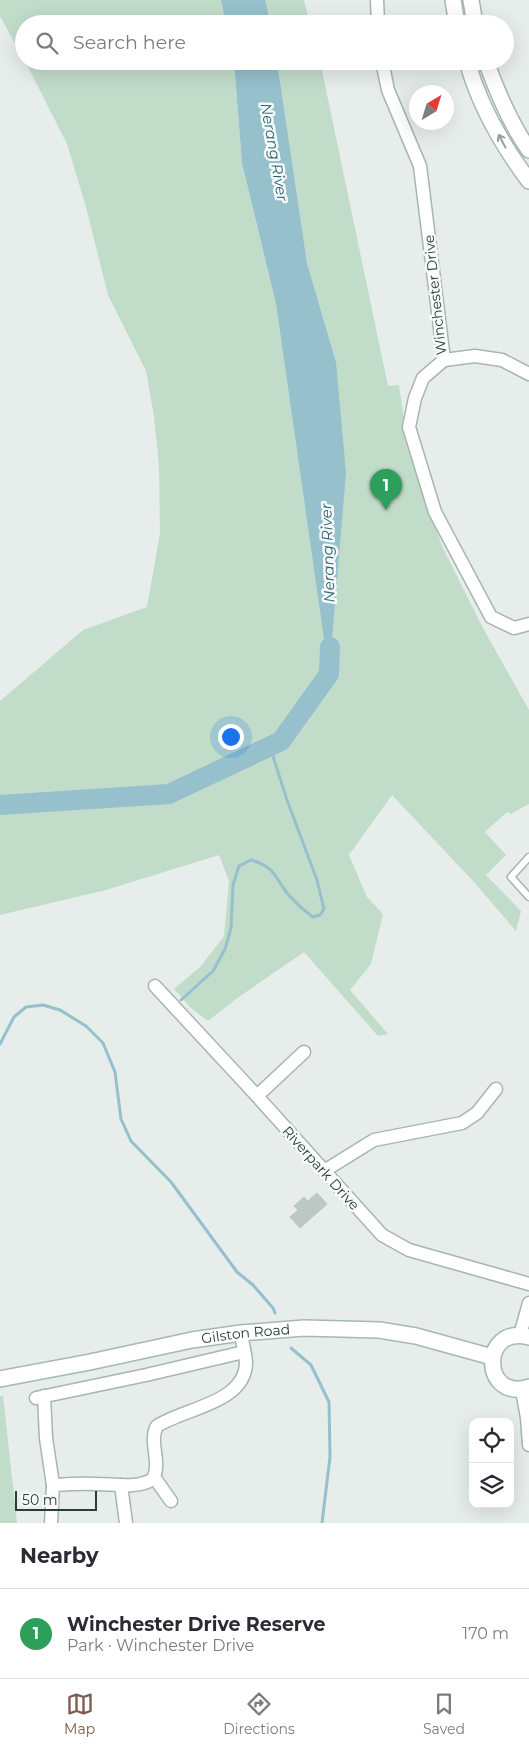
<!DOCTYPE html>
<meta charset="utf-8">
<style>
body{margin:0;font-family:Montserrat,sans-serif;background:#f2f2f3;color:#2b2b33}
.controls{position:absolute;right:15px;bottom:15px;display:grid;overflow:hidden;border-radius:10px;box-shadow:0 5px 20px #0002}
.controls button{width:45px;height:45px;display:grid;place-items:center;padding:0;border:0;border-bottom:1px solid #e1e1e2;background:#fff;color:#2b2b33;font:25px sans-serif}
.compass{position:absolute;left:409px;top:85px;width:45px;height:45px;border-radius:50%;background:#fff;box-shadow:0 5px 20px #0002;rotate:38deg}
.scale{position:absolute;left:15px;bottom:12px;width:82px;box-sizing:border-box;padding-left:5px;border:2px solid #273e39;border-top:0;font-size:14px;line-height:18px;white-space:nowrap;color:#273e39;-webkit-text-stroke:4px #f7faf9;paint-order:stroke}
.you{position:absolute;left:230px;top:736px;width:18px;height:18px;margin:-12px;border:4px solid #fff;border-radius:50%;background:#1a73e8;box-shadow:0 0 0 8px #1a73e833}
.badge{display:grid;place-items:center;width:32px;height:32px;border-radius:50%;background:#7e594e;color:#fff;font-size:16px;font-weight:700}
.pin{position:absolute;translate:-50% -41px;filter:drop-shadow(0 1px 2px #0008)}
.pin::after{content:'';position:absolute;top:26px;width:18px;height:15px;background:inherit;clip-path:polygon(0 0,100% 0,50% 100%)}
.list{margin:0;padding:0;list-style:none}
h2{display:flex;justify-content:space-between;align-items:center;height:65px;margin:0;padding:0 20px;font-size:21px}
h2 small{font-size:16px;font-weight:400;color:#7c7c81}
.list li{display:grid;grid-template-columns:32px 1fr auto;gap:15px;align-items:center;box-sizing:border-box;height:90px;padding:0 20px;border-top:1px solid #e1e1e2}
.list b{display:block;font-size:19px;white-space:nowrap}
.list p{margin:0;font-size:16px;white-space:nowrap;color:#7c7c81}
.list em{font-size:16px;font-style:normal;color:#7c7c81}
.icon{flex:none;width:28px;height:28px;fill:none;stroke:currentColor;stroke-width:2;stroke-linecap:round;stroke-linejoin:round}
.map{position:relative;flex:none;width:529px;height:1523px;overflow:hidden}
.search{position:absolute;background:#fff;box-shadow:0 5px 20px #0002;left:15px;right:15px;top:15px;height:55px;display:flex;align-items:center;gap:12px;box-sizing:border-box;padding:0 18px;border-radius:28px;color:#7c7c81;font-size:19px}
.sheet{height:155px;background:#fff}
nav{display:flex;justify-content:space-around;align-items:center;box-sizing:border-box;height:70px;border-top:1px solid #e1e1e2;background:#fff;font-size:14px;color:#7c7c81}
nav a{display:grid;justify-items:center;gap:2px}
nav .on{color:#7e594e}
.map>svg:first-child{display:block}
</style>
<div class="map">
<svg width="529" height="1523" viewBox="0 0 529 1523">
<rect width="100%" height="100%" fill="#e6edeb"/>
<g fill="#c2dcca">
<polygon points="0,0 221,0 226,24 24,24 24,60 0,16"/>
<polygon points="265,0 304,0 310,24 271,24"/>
<polygon points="25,61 234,61 242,163 276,304 329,671 336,362 307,263 277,61 320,61 388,386 399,385 407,441 442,546 484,630 529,710 529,804 511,814 507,812 485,832 506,855 486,875 521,911 516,931 474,882 392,795 349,855 367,897 383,914 371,964 350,990 388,1034 378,1036 304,952 236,999 208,1021 191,1008 174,989 201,966 224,936 229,881 219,855 106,890 0,915 0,701 83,630 147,607 160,533 159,466 154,416 146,371 108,295 86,207 67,144"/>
<polygon points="0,1396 3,1396 17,1523 0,1523"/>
</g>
<g fill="#95c0cc">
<polygon points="221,0 265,0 271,24 226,24"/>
<polygon points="234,61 277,61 307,263 336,362 346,473 329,674 276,304 242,163"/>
</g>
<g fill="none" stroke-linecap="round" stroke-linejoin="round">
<g stroke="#95c0cc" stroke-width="3">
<path d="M181,1000L213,971L225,949L231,928L233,885L239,866L251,860C275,867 274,876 287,893C295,902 303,910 313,917L320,915L324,909L317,880L287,800L270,747"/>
<polyline points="0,1044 14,1017 26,1007 43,1005 60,1010 86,1026 103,1043 115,1072 121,1119 131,1141 171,1182 237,1272 253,1285 273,1308 275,1313"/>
<polyline points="291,1348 311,1365 329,1402 330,1457 322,1523"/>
</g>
<polyline stroke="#95c0cc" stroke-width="20" points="0,805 169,794 281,741 329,674 330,647"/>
</g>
<polygon fill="#bcc8c4" stroke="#b9c7c2" points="317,1193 327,1204 300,1228 290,1217 298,1210 294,1206 304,1197 308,1201"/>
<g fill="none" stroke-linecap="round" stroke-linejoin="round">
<defs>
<polyline id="lane" points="529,857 511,877 529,897"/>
<g id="street">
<polyline points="377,0 378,24"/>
<polyline points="382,61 388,90 420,166 444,360"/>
<polyline points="444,360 423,378 415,398 409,427 435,512 491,617 514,628 529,624"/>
<polyline points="444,360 475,356 502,360 529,374"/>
<polyline points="155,986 257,1096 382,1235 409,1250 529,1284"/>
<polyline points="257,1096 304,1052"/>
<polyline points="324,1171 374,1140 462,1123 477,1113 496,1089"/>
<polyline points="520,1335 529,1303"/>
<polyline points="522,1390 527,1418 529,1445"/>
<polyline points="44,1396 46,1438 53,1485 51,1523"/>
<polyline points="36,1398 146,1375 244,1352"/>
<polyline points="154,1477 171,1501"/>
<path d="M53,1485C68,1484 82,1483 97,1484C114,1484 138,1489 153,1479C162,1462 148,1442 157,1426C185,1408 245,1403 246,1363C246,1354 242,1343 241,1333"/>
<polyline points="121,1485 126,1523"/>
</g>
<g id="secondary">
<polyline points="453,0 457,24"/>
<polyline points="471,0 475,24"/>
<path d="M467,61C479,105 502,145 529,181"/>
<path d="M486,61C497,92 510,123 529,150"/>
<path d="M529,1337C479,1324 482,1403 529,1387"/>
<path id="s1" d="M0,1379L90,1362L192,1340L241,1333L304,1328L379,1330L416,1336L492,1357"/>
</g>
</defs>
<use href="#lane" stroke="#a9b5b2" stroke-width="9"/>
<use href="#street" stroke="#a9b5b2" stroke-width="15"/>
<use href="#secondary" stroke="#a6b8b3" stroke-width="18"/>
<use href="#lane" stroke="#fff" stroke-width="6"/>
<use href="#street" stroke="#fff" stroke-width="12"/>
<use href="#secondary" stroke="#fff" stroke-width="15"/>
</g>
<defs><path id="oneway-shaft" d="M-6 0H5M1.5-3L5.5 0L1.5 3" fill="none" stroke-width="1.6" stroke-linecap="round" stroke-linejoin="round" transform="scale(1.25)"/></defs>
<use stroke="#939e9c" href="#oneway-shaft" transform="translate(502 141) rotate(-118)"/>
<g text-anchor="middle" stroke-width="5" stroke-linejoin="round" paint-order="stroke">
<g font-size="14" fill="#273e39" stroke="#f7faf9">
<text transform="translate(435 295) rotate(-96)" y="5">Winchester Drive</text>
<text transform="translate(321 1168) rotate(48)" y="5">Riverpark Drive</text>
<text dy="5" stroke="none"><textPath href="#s1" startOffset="250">Gilston Road</textPath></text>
</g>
<g font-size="15" font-style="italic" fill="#276374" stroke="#f7faf9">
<text transform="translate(274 152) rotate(80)" y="5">Nerang River</text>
<text transform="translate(328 553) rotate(-92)" y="5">Nerang River</text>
</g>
</g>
</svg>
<div class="controls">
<button><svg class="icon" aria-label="locate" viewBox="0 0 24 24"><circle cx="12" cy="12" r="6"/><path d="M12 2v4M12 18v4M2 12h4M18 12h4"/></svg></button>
<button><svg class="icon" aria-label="layers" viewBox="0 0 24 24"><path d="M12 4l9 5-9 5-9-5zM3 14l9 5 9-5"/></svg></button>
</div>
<svg class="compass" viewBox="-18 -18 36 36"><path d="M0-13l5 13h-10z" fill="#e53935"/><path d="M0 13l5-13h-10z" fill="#7c7c81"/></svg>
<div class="scale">50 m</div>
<div class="you"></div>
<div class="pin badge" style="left:386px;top:510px;background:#2e9e5b">1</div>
<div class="search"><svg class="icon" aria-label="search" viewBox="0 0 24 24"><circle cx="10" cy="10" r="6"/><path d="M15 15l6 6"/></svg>Search here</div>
</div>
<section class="sheet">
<h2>Nearby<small></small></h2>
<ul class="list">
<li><span class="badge" style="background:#2e9e5b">1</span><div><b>Winchester Drive Reserve</b><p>Park · Winchester Drive</p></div><em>170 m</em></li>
</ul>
</section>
<nav>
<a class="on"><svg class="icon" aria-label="map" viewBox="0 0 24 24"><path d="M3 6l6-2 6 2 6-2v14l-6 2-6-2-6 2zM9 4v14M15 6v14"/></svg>Map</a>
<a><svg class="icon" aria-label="directions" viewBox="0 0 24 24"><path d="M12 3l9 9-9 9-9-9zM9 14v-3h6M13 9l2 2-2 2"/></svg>Directions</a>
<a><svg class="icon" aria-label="saved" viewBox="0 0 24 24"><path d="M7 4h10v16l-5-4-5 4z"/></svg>Saved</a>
</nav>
